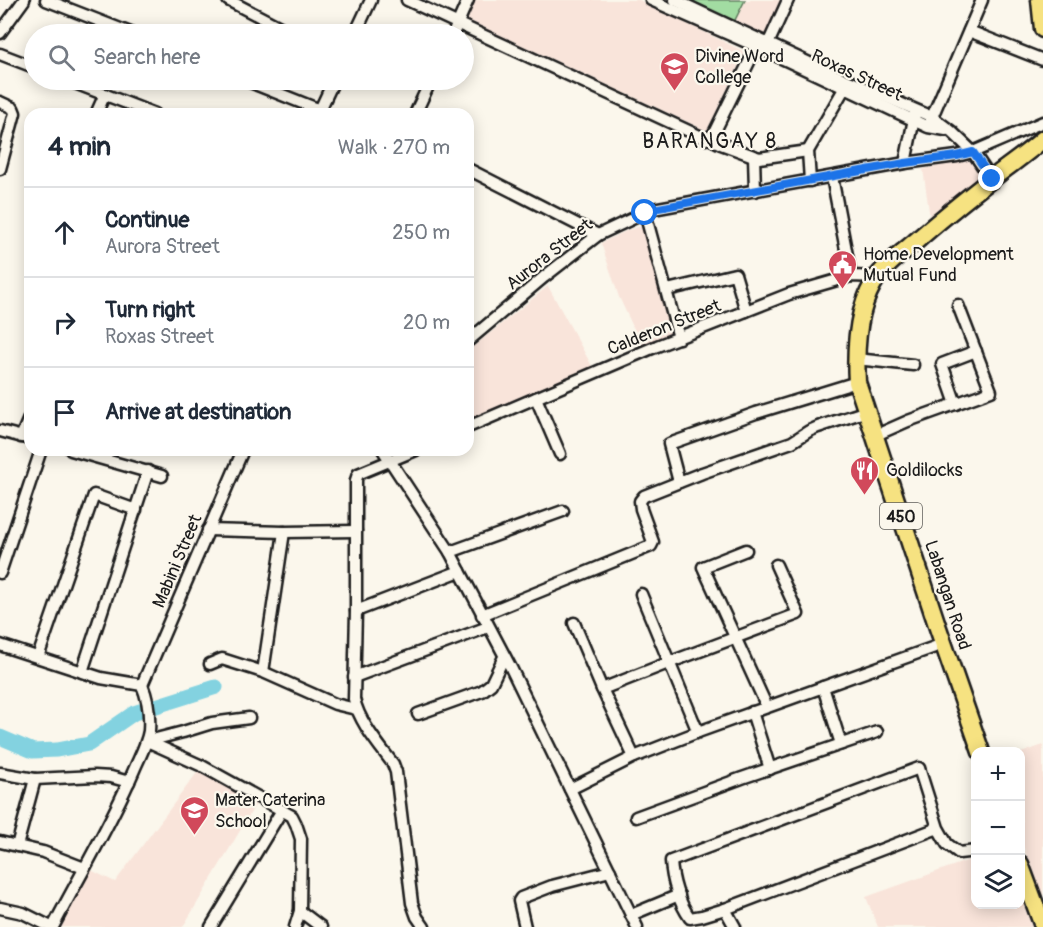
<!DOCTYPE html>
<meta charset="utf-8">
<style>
body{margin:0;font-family:Pangolin,sans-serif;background:#f2f2f3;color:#1f2937}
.controls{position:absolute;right:18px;bottom:18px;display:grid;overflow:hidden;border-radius:12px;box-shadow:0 3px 15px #0003}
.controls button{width:54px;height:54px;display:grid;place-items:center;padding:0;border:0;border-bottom:2px solid #e0e1e3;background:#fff;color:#1f2937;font:30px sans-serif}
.stop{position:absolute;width:18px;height:18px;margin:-14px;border:4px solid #1a73e8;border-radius:50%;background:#fff}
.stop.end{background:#1a73e8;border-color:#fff;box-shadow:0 2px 6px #0008}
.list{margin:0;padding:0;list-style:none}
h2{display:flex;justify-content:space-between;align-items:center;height:78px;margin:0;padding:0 24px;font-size:26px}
h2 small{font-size:20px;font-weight:400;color:#747a83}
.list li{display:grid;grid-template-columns:39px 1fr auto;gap:18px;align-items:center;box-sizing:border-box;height:90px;padding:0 24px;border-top:2px solid #e0e1e3}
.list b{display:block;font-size:22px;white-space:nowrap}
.list p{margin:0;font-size:20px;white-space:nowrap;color:#747a83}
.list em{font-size:20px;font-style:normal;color:#747a83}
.icon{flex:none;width:33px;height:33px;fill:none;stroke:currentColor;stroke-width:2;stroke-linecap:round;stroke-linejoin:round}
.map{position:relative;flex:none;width:1043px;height:927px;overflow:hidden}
.search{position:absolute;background:#fff;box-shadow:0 3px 15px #0003;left:24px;top:24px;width:450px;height:66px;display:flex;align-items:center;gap:15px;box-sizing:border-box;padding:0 21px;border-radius:33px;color:#747a83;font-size:22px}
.panel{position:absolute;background:#fff;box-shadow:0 3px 15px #0003;left:24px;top:108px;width:450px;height:348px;border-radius:18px}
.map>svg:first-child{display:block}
</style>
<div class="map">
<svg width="1043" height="927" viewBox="0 0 1043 927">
<rect width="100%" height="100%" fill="#fbf7ec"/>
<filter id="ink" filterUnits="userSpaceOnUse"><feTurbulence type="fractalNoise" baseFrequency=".0167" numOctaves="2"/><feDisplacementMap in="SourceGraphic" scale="12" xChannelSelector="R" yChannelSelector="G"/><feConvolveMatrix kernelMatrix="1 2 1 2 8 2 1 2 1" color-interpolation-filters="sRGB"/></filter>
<g filter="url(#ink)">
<g fill="#f9e4da">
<polygon points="474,0 639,0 745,52 707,131 465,19"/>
<polygon points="680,0 782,0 766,36"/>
<polygon points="964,161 971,161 983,176 930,218 923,169"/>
<polygon points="645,225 674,334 642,346 619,297 601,243 628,230"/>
<polygon points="548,286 593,368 468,421 468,351"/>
<polygon points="1043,745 1043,899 1020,838 1021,822 1023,821 1020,815 1021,753"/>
<polygon points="199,770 257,802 183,927 56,927 87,868 115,882"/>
<polygon points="975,858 976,904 1020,904 1021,897 1032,927 878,927 866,897"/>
</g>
<polygon fill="#a2dca2" stroke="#5f7c5f" stroke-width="1.5" points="690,0 745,0 734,22"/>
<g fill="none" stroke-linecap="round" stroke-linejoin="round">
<polyline stroke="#83d2e0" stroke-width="15" points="0,737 33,751 57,750 89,744 134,713 216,687"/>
<defs>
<g id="street">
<polyline points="46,0 133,34"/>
<polyline points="228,0 293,34"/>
<polyline points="407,0 706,139 709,138 714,133 751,58 768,44 788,0"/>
<polyline points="651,0 762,49 928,127 946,130"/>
<polyline points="675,0 833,74 932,117 951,131 973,152 991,179"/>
<polyline points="969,31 1043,60"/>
<polyline points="0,33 24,0"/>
<polyline points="355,34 371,0"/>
<polyline points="453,34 468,0"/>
<polyline points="0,54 34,67"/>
<polyline points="67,80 155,114"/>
<polyline points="245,80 320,110"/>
<polyline points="0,102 13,108 15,113 0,169"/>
<polyline points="96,114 105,94"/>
<polyline points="318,114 334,80"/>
<polyline points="415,114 431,80"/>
<polyline points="929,124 982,0"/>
<polyline points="709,138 721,144 759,158 808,151"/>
<polyline points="754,156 755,191"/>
<polyline points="905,163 915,114"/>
<polyline points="468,169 598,235"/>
<polyline points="832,177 851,276"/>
<polyline points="810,181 808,151 848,82"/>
<polyline points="645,213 679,338"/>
<polyline points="667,290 735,274 746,311"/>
<polyline points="468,341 544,277 598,235 653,209 905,163 957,156 973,152 1043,122"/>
<polyline points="856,359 913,365"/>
<polyline points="536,398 560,454"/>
<polyline points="956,404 942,364 976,351"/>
<polyline points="468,427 657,346 789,294 851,276 878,277"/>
<polyline points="0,431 30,439"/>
<polyline points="874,436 908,421 991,391 958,305"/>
<polyline points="21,437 30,416"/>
<polyline points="71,450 162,476"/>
<polyline points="383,450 450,552 511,668 637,927"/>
<path d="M416,450L358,474L356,480V611L354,699C359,722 379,745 393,764L396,772L412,903L417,917L424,927"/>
<polyline points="679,482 669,444 756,413 857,382"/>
<polyline points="208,530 284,532 356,531"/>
<polyline points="746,550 703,567 767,707"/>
<polyline points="450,552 563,511"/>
<polyline points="0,573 41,450"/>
<polyline points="641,594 698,732"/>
<polyline points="356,611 460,571"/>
<polyline points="482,615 651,546 653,542 641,509 640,501 644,496 702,473 792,442 809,431 818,427 867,411"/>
<polyline points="574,623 602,689 634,757"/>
<polyline points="0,645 101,678 142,685"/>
<polyline points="38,657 94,495 136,510"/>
<polyline points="210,664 222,659 263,672 335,704 356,709"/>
<polyline points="82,672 148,471"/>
<polyline points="263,672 284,532"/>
<polyline points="354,677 488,627"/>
<polyline points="142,685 243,450"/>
<polyline points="823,687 841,744"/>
<polyline points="602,689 668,663 798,614 776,565"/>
<polyline points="752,712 770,769"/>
<polyline points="418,714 482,691 491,684 504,657"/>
<polyline points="147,741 202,766 292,816 296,824 301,839 300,911 295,927"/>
<polyline points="152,743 156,739 183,732 212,723 249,718"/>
<polyline points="0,773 35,779 95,776 111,777 129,782"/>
<polyline points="570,789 634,757 698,732 943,644"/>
<polyline points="636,817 742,778 877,732"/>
<path d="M938,828L725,909L702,916L690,918C679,903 672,880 671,861L919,768L938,828L947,844L959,853L976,851"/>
<polyline points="0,842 43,852 84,868"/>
<polyline points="17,846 35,779"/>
<polyline points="0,908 23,913 51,927"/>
<polyline points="725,909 735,927"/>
<polyline points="300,911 321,927"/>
<polyline points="631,915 679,895"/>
<path d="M53,927C80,875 111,824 134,770C139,758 147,744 149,731C150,716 148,699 142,685"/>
<polyline points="211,927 282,810"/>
<polyline points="525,927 519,901 521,898 552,886 610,871"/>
</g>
<g id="primary">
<polyline points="1040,0 1043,29"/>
<path d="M981,752L938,628L857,382C855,348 857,305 878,276C888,263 903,252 915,242C940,220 966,199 993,178C1009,165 1028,153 1043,139"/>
<polyline points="1020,864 1043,926"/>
</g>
</defs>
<use href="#street" stroke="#1c1c1c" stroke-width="15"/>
<use href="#primary" stroke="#1c1c1c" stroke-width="21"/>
<use href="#street" stroke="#fbf7ec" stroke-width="10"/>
<use href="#primary" stroke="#f6e281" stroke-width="16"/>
</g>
</g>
<g fill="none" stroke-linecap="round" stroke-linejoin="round" filter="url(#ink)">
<polyline stroke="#1a73e8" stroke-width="8" points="645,213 653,209 905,163 957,156 973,152 992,179"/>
</g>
<defs>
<symbol id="university-pin" viewBox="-11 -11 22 30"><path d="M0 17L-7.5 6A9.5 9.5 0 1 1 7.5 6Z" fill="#d1495b" stroke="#fbf7ec"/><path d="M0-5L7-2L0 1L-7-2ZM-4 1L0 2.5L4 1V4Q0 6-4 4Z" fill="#fff"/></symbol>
<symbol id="civic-pin" viewBox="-11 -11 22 30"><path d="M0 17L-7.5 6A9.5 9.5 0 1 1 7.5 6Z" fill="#d1495b" stroke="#fbf7ec"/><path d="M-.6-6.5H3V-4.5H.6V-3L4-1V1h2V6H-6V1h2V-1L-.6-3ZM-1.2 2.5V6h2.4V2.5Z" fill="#fff"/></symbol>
<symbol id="restaurant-pin" viewBox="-11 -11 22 30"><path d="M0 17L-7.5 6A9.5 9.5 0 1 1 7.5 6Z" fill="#d1495b" stroke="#fbf7ec"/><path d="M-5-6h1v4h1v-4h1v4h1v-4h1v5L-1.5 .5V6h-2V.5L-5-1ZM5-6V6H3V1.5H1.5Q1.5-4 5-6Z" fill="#fff"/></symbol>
<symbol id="school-pin" viewBox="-11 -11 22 30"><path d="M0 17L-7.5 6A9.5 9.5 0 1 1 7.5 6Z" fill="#d1495b" stroke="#fbf7ec"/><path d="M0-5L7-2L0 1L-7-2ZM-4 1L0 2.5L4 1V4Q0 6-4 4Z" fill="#fff"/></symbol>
</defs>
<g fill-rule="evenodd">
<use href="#university-pin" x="658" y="50" width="33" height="45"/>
<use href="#civic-pin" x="826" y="248" width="33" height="45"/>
<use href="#restaurant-pin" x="848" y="454" width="33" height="45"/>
<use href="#school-pin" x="178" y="794" width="33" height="45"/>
</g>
<g text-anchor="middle" stroke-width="4.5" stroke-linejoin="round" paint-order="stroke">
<rect fill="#fbf7ec" stroke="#5f5e5a" stroke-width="1.5" x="880" y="503" width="42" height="26" rx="4.5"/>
<g font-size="16" font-weight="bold" fill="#1c1c1c">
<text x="901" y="522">450</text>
</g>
<g font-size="18" fill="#1c1c1c" stroke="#fbf7ec" text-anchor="start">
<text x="695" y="62">Divine Word<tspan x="695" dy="21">College</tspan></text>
<text x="863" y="260">Home Development<tspan x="863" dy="21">Mutual Fund</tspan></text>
<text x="886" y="476">Goldilocks</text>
<text x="215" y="806">Mater Caterina<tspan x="215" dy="21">School</tspan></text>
</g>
<g font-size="18" fill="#1c1c1c" stroke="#fbf7ec">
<text transform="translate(857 75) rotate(25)" y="6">Roxas Street</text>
<text transform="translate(549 254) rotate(-38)" y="6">Aurora Street</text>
<text transform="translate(664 327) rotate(-22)" y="6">Calderon Street</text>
<text transform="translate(177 561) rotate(-67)" y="6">Mabini Street</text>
<text transform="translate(948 595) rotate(72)" y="6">Labangan Road</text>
</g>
<g font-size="21" letter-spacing="1.5" fill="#1c1c1c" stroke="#fbf7ec">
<text x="710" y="148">BARANGAY 8</text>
</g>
</g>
</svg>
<div class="controls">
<button>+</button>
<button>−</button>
<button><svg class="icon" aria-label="layers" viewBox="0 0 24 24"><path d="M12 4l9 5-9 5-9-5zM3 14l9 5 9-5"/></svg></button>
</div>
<div class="stop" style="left:645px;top:213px"></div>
<div class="stop end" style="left:992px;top:179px"></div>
<div class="search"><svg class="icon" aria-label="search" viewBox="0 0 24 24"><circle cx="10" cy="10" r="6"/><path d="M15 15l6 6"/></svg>Search here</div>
<section class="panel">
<h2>4 min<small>Walk · 270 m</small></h2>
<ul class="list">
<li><svg class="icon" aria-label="ahead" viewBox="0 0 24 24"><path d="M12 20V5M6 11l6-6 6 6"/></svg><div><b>Continue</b><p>Aurora Street</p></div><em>250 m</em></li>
<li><svg class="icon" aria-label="right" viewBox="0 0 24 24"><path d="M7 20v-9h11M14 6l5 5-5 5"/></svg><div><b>Turn right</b><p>Roxas Street</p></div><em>20 m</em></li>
<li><svg class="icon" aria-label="arrive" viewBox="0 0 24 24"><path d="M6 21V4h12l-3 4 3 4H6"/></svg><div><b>Arrive at destination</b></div></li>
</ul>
</section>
</div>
